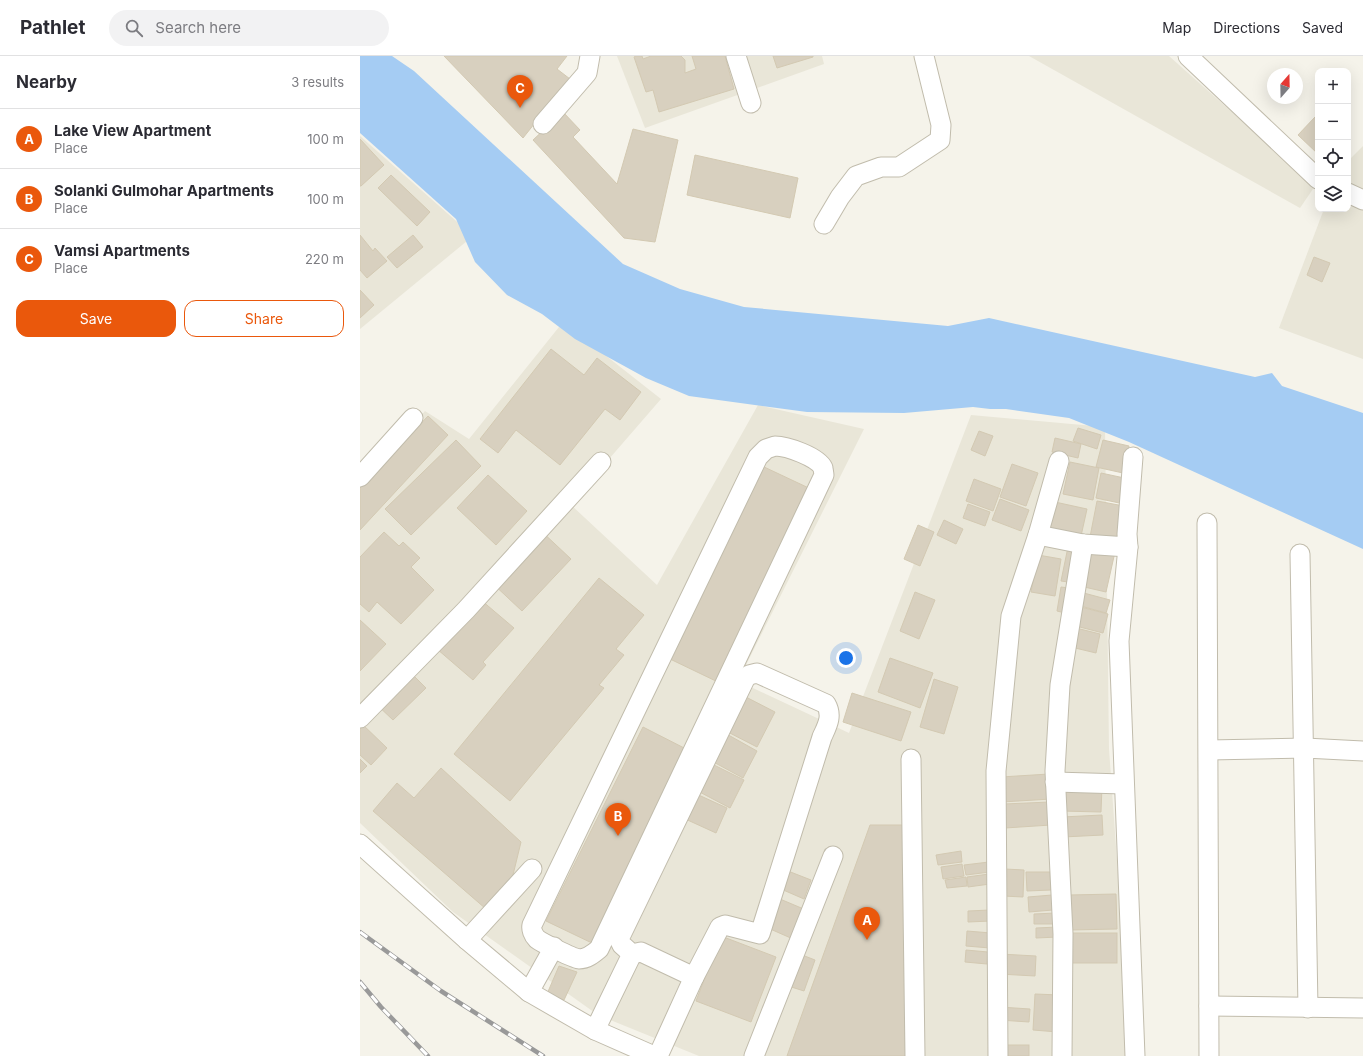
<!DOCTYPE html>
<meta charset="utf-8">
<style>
body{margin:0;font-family:Inter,sans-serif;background:#f2f2f3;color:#2b2b33}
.controls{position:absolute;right:12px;top:12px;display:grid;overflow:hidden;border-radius:8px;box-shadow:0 4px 16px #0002}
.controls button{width:36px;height:36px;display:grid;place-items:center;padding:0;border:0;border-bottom:1px solid #e1e1e2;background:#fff;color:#2b2b33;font:20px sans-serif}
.compass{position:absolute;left:907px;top:12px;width:36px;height:36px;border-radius:50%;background:#fff;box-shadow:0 4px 16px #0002;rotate:20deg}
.you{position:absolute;left:486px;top:602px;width:14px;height:14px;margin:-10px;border:3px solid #fff;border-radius:50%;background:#1a73e8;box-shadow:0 0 0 6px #1a73e833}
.badge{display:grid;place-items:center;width:26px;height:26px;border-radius:50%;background:#ea580c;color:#fff;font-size:13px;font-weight:700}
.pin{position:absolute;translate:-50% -33px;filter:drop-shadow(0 1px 2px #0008)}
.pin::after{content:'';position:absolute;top:21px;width:14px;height:12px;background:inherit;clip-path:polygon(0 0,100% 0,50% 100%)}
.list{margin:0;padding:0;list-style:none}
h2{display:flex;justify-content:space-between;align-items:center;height:52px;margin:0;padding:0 16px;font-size:17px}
h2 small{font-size:13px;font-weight:400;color:#7c7c81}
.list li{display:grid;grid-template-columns:26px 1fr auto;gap:12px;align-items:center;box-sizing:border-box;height:60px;padding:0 16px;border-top:1px solid #e1e1e2}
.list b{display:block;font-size:15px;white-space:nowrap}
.list p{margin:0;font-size:13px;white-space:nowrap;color:#7c7c81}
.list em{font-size:13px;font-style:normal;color:#7c7c81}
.actions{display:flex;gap:8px;padding:12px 16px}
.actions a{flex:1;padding:9px 0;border:1px solid #ea580c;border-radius:12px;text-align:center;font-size:14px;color:#ea580c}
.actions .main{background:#ea580c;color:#fff}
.icon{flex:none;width:22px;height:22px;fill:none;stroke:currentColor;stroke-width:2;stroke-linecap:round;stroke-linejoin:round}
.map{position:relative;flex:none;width:1003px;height:1000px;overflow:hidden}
header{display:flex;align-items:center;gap:24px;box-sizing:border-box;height:56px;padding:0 20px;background:#fff;border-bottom:1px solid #e1e1e2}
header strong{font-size:19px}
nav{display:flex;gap:22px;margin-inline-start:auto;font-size:14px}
.search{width:280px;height:36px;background:#f2f2f3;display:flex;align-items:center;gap:10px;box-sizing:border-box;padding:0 14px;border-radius:22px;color:#7c7c81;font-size:15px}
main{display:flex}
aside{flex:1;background:#fff}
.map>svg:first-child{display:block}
</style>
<header>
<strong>Pathlet</strong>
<div class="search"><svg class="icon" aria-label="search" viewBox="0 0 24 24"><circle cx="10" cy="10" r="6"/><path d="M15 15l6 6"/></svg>Search here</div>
<nav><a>Map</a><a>Directions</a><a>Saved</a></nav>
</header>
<main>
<aside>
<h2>Nearby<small>3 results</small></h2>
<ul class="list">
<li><span class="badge">A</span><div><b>Lake View Apartment</b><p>Place</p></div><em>100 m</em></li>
<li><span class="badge">B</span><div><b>Solanki Gulmohar Apartments</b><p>Place</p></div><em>100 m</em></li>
<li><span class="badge">C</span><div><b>Vamsi Apartments</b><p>Place</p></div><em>220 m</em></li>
</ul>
<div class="actions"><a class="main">Save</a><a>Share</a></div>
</aside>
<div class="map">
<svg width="1003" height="1000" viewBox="0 0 1003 1000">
<rect width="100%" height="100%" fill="#f5f3ea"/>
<g fill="#e9e6d8">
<polygon points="257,0 462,0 464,8 285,72"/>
<polygon points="669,0 809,0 955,130 940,152"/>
<polygon points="0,80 113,180 0,273"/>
<polygon points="1003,90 1003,303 919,272 964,153 988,153 988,105"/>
<polygon points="203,266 301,343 210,448 297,529 398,349 504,373 378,625 489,677 611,359 745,371 749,693 771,1000 339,1000 238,959 93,856 0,767 0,431 65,355 109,383"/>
</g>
<polygon fill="#a5ccf3" points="0,0 32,0 54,15 263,208 320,233 384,251 588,270 629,262 895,321 912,317 922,330 1003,357 1003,493 769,386 709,362 646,353 630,353 613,351 544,357 447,356 329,340 286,322 215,283 182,258 147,239 115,206 96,163 0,77"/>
<g fill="#d8d0bf" stroke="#d3c9b2">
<polygon points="84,0 207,0 197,13 210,23 163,82"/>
<polygon points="276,0 282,0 283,3 291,0 321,0 325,4 325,17 336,13 332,0 365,0 374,33 299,56 293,34 286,36 274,1"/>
<polygon points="413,0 453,0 453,1 417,12"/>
<polygon points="203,56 220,74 213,81 257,128 273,73 318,84 295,186 264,182 173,84"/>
<polygon points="955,61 958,63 958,98 938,79"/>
<polygon points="0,83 24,109 1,130 0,130"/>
<polygon points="335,99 438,122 430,162 327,139"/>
<polygon points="31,119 70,156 57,170 18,132"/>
<polygon points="0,179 13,195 15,192 27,205 7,222 0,214"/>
<polygon points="53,179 63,191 37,212 27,201"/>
<polygon points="954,201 970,207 962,226 947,219"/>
<polygon points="0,234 14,249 0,262"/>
<polygon points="191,293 224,319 237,302 281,336 260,364 245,353 200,409 156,374 138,397 120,383"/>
<polygon points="68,360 88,379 0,474 0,432"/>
<polygon points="718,372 741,379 737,393 713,385"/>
<polygon points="619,375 633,380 625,400 611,394"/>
<polygon points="695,382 721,388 718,402 692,396"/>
<polygon points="96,384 121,410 51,479 25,453"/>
<polygon points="743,384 769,390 763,417 736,411"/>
<polygon points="710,406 739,412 733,444 703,438"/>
<polygon points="652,408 678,417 666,450 640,441"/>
<polygon points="402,410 453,434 360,627 310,603"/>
<polygon points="741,417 769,423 764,448 736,442"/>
<polygon points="128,419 167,455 136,489 97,452"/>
<polygon points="614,423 641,433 633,455 606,445"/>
<polygon points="640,443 669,454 661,475 632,464"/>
<polygon points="737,445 764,450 757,486 730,481"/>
<polygon points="695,446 727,453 721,480 689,472"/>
<polygon points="608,448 630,456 625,470 603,462"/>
<polygon points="584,464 603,473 596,488 577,479"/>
<polygon points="558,469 574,476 560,510 544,503"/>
<polygon points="179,473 211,503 162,555 130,525"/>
<polygon points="24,476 39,490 43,486 60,502 51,511 74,534 41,568 17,546 9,556 0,548 0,501"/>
<polygon points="728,490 755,496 746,536 720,530"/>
<polygon points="708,491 716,493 708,526 701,525"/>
<polygon points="678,499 701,503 695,540 671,536"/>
<polygon points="239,522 284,559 256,593 264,599 239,629 244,632 150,745 94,698"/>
<polygon points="701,531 709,532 705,557 697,555"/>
<polygon points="555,536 575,544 559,583 540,575"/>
<polygon points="720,536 750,544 746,557 717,549"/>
<polygon points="121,544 154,572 123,606 126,609 113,624 77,593"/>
<polygon points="717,550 748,558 743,577 712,569"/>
<polygon points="0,564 26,588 0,615"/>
<polygon points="716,572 740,578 736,597 711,591"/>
<polygon points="530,602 573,617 560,652 518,636"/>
<polygon points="48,614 66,632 33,664 15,647"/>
<polygon points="574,623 598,631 584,678 560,671"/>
<polygon points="492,637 551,656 541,685 483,666"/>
<polygon points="382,639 415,656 397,691 364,674"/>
<polygon points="0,666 27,692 11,709 0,699"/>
<polygon points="283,671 330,695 234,888 186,865"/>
<polygon points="363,676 397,695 383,722 348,703"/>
<polygon points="0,703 7,710 0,717"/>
<polygon points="348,706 384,724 370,752 334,733"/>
<polygon points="81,712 161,786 152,823 126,853 13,755 37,727 54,742"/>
<polygon points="689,718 691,743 642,746 641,721"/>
<polygon points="702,729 742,730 741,756 701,755"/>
<polygon points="332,736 367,752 356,777 321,761"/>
<polygon points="690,746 691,769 645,772 644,748"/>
<polygon points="742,759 743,779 703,781 702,761"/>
<polygon points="510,769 543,769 547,1000 427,1000"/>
<polygon points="601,795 602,806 578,809 576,799"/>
<polygon points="629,806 630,816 606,819 604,809"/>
<polygon points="602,808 604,820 583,823 581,811"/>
<polygon points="645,813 664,814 663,841 643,840"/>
<polygon points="428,815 451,824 444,843 421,833"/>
<polygon points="666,816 690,816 691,834 667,835"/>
<polygon points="629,818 630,828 608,831 607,821"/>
<polygon points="606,821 607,830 587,832 585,824"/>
<polygon points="756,838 757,873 710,874 709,839"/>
<polygon points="692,839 693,854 669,856 668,841"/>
<polygon points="420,843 446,854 433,883 408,872"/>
<polygon points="630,854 631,865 608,866 608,855"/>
<polygon points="696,857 697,868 674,868 674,858"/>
<polygon points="698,871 698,881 676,882 676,872"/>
<polygon points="607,875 631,877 630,892 606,890"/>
<rect x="712" y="877" width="45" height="30"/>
<polygon points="361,880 416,901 391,966 336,945"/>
<polygon points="606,894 628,896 627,908 605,906"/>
<polygon points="437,897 455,904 444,935 425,929"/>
<polygon points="640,898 676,900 675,920 639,918"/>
<polygon points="199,910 217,916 204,944 187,938"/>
<polygon points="675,938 700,939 698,976 673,974"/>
<polygon points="640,951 670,953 669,966 639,964"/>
<rect x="639" y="989" width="30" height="11"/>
</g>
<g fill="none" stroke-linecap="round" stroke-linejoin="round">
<defs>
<g id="street">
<polyline points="376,0 391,47"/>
<polyline points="828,0 958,123"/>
<polyline points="183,68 227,17 230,0"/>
<polyline points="988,137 1003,144"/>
<polyline points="464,168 480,141 496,120 521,111 539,111 580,84 581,69 564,0"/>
<path d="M415,390C427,390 458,401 463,412C463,413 464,418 464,419L239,893C233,898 227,903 219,903C213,902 182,887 177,883C173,879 171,873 172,869L398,401L406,393Z"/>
<polyline points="0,421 53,362"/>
<polyline points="847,467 849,1000"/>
<polyline points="678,479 723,488 768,491 767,478 773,401"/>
<polyline points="768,491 759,585 775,1000"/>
<polyline points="940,498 948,952"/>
<polyline points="0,662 106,554 241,406"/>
<polyline points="849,694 945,692 1003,695"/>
<polyline points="551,703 555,1000"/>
<polyline points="695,726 763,728"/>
<polyline points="0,788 107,884 169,936 235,974 294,1000"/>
<polyline points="107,884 172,813"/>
<polyline points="169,936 194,891"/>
<polyline points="849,950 1003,952"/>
<path d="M235,974L272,898L281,896L334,921L360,871L365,869L400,878L462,681C467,670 473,660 466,648L397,617L389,619L385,623L259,883L262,889L272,898"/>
<polyline points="298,1000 334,921"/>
<polyline points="394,1000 473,800"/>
<polyline points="638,1000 636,715 651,560 678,479 699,405"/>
<polyline points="702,1000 703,878 695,715 700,629 723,488"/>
</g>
</defs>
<use href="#street" stroke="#c1bcac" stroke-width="21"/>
<use href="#street" stroke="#fff" stroke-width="19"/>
<defs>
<g id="rail">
<polyline points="0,876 81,935 183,1000"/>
<polyline points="0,926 21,951 68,1000"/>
</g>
</defs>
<use href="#rail" stroke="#999" stroke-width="4.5"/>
<use href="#rail" stroke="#fff" stroke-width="3" stroke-dasharray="9" stroke-linecap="butt"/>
</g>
</svg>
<div class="controls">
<button>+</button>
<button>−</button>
<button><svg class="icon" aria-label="locate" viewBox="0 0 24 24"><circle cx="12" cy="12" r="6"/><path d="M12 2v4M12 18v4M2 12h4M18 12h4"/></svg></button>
<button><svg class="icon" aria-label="layers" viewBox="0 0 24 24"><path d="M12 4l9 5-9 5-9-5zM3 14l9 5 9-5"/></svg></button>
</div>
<svg class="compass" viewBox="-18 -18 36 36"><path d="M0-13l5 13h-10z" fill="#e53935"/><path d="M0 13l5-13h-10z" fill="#7c7c81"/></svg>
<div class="you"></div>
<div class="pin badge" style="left:507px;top:884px">A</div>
<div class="pin badge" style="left:258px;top:780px">B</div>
<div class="pin badge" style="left:160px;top:52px">C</div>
</div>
</main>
